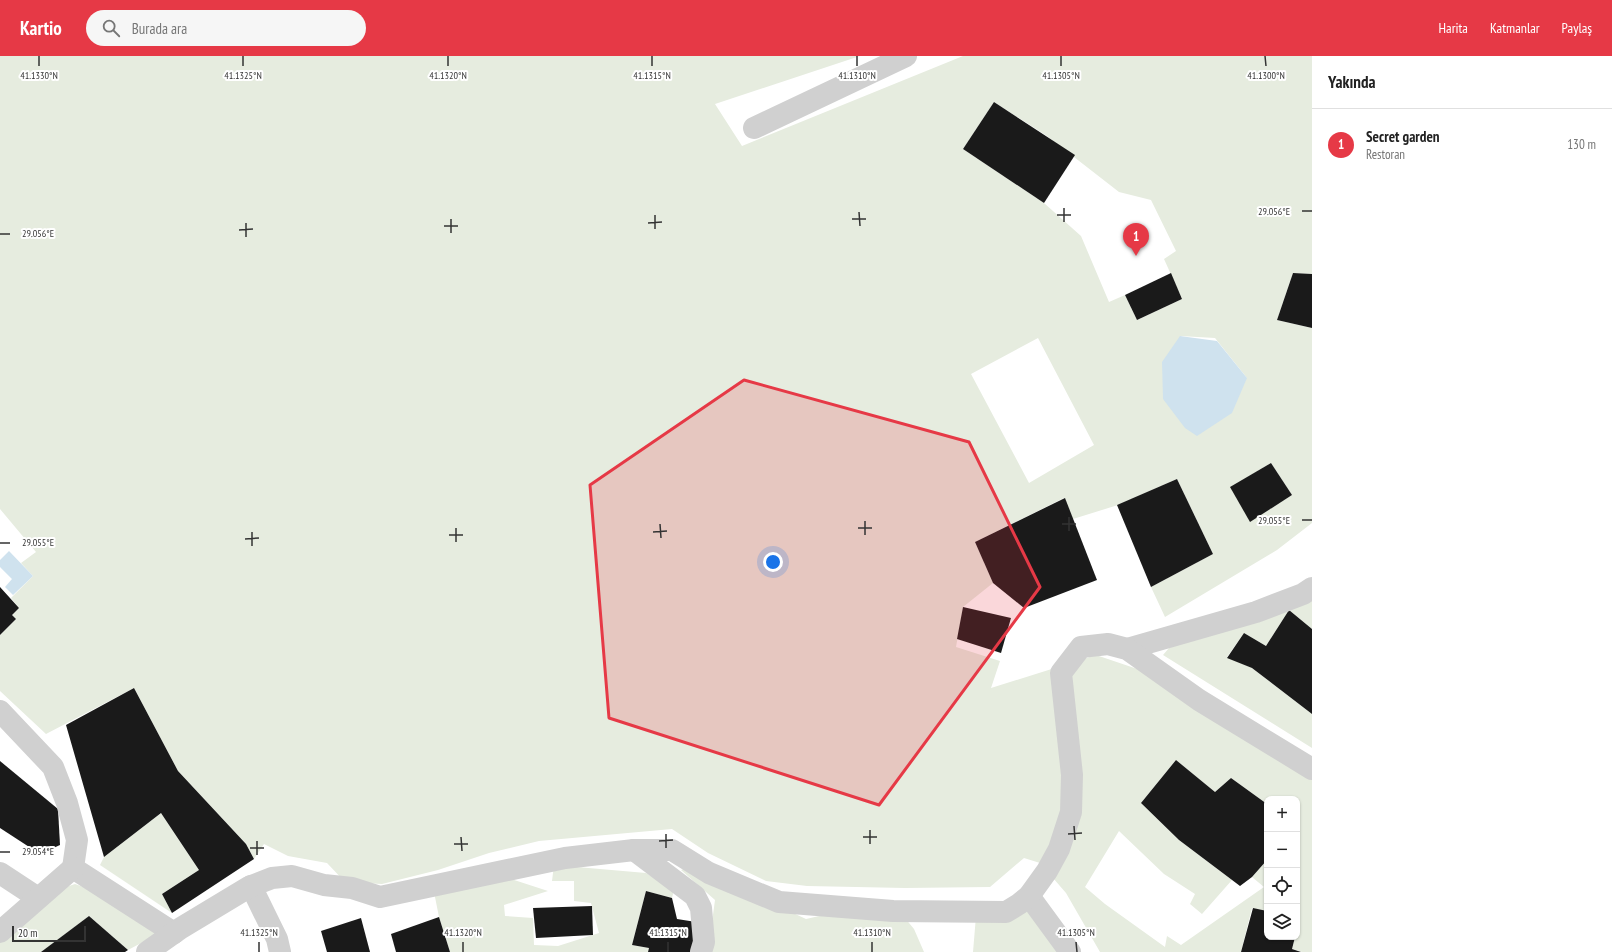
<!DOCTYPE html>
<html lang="tr">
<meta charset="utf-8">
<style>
body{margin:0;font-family:"PT Sans Narrow",sans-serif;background:#f6f6f6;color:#222}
.controls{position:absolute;right:12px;bottom:12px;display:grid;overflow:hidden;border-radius:8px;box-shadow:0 1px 3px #0004}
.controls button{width:36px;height:36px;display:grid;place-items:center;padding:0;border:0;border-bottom:1px solid #e0e0e0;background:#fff;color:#222;font:20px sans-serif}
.scale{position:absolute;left:12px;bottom:10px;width:74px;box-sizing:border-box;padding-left:4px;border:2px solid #333;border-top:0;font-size:11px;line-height:14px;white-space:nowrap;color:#333;-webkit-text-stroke:3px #fff;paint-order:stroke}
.you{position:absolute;left:773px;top:506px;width:14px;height:14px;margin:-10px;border:3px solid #fff;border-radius:50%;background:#1a73e8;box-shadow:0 0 0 6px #1a73e833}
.badge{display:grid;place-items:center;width:26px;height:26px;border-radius:50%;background:#e63946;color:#fff;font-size:13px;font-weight:700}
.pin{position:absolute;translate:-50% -33px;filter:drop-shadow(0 1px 2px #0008)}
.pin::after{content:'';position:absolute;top:21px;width:14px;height:12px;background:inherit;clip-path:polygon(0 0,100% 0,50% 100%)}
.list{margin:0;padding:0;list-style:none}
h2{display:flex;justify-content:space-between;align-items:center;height:52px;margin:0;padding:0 16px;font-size:17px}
h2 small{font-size:13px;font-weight:400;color:#767676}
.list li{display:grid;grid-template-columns:26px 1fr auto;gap:12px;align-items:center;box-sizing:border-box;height:72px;padding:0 16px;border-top:1px solid #e0e0e0}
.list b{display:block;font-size:15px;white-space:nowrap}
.list p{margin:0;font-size:13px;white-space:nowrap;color:#767676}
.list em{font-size:13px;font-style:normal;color:#767676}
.icon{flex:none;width:22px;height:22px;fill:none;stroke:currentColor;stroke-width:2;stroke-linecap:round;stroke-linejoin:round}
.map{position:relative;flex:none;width:1312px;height:896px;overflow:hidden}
header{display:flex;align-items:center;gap:24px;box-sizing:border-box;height:56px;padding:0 20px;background:#e63946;color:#fff}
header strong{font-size:19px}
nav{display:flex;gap:22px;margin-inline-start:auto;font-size:14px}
.search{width:280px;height:36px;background:#f6f6f6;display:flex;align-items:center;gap:10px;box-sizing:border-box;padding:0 14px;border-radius:22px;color:#767676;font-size:15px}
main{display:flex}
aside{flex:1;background:#fff}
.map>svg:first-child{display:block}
</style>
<header>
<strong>Kartio</strong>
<div class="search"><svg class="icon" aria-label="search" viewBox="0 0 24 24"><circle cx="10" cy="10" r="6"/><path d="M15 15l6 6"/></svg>Burada ara</div>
<nav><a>Harita</a><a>Katmanlar</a><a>Paylaş</a></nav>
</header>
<main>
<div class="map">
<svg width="1312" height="896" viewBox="0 0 1312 896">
<rect width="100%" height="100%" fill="#fff"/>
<g fill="#e6ecdf" fill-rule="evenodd">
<path d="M0,0H860L715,48L742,90L963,0H1312V218L1293,217L1277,264L1312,272V467L1277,494L1165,561L1151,531L1213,498L1177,423L1118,449L1073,463L1064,442L975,486L993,527L963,551L956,591L1000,605L991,632L1096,599L1158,620L1312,716V896H1302L1292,893L1295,881H1297L1300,862L1297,861V743H1267V748L1231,722L1215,736L1176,704L1141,747L1179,784L1232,824L1202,858L1190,848L1195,838L1164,818L1119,775L1085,831L1105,848L1165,891L1167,880L1181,889L1264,831L1252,821L1267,804V855L1252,852L1241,896H1100L1066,837L1040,807L1024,802L990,831L905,832L807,830L766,825L708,797L672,773L539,785L489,797L438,814L382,828L345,826L327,807L288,800L264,788L254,803L246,788L178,715L134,632L46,678L0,635V579L16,563L12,559L19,552L11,542L33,520L21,507L36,496L0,453ZM994,46L1047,80L1119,136L1151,144L1176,195L1164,203L1182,243L1137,264L1125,239L1109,246L1081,180L1044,147L963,93ZM1180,280L1215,282L1247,322ZM1038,282L1094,389L1029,427L971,318ZM1271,407L1292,439L1250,465L1231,431Z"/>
<polygon points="1312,540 1312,573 1289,554 1266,590 1244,577 1227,601 1252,612 1312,658 1312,692 1163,599 1169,592"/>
<polygon points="161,757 199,814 162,838 172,857 100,809 104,801"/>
<polygon points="554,809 646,817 674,834 672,842 646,835 632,889 649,892 648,896 450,896 439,861 434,836 505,821 548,835 504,849 505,860 533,862 534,889 558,890 599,877 591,847 574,845 574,825 552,825"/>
<polygon points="692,810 806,863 890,844 914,873 924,896 708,896 715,844 681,814"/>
<polygon points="75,828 98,836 160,877 128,894 89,860 41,896 0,896 0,881 57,834"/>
<polygon points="1031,846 1066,896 973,896 976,860"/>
</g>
<g fill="#cfe2ee">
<polygon points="1180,280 1217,285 1247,322 1232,357 1197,380 1185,372 1163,343 1162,306"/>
<polygon points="9,495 33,520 13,539 5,531 12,523 0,511 0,504"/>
</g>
<g fill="#1a1a1a">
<polygon points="994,46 1075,99 1044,147 963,93"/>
<polygon points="1171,217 1182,243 1137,264 1125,239"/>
<polygon points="1293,217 1312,218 1312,272 1277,264"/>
<polygon points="1271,407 1292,439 1250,466 1230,431"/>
<polygon points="1177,423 1213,498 1151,531 1117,449"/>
<polygon points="1065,442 1097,524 1024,552 993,527 975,486"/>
<polygon points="0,531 19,552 12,559 16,563 0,579"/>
<polygon points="963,551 1011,562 1001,597 957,583"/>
<polygon points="1289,554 1312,573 1312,658 1252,612 1227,602 1244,577 1266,590"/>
<polygon points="134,632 178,715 246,788 254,803 172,857 162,838 199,814 161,757 104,801 66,669"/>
<polygon points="1176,704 1215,736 1231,722 1267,748 1267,804 1252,821 1240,830 1179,784 1141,747"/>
<polygon points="0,705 58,753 60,789 40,798 0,772"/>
<polygon points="646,835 672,842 677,863 696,866 693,896 648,896 649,892 632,889"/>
<polygon points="592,850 593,879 536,882 533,852"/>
<polygon points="1253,852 1267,855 1267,881 1295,881 1292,893 1301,896 1241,896"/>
<polygon points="89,860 128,894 125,896 41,896"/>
<polygon points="439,861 450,896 396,896 391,878"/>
<polygon points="361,862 370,896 327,896 321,875"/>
</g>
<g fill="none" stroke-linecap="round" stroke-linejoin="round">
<g stroke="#d0d0d0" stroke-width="22">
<polyline points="754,72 906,0"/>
<polyline points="1127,593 1256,556 1303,538 1312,532"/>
<polyline points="0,655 53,711 67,747 77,784 73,812 174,877"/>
<polyline points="634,794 695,840 701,852 704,886 701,896"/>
<polyline points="0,817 38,842"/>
<polyline points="251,830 277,883 280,896"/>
<polyline points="1029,840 1070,896"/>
<polyline points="0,876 73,812"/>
<polyline points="147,896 181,872 249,831 272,822 292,820 324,829 352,832 380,841 565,802 634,794 672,794 709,817 779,846 893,855 1006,856 1019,848 1029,840 1047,815 1059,793 1071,756 1072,719 1061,617 1081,591 1108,588 1127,593 1199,644 1312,713"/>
</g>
</g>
<path fill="#e63946" fill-opacity="0.2" stroke="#e63946" stroke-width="3" stroke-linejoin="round" d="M744,324L969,386L1040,531L879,749L609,662L590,429Z"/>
<path fill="none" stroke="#333" stroke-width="1.5" d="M39,0V10M243,0V10M448,0V10M652,0V10M857,0V10M1061,0V10M1265,0L1266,10M1064,152V166M1302,155H1312M859,156L860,170M655,159V173M1057,159H1071M451,163V177M852,163H866M246,167V181M648,167L662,166M444,170H458M239,174L253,173M0,178H10M1069,461V475M1302,464H1312M865,465V479M660,468L661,482M1062,468H1076M456,472V486M858,472H872M252,476V490M653,476L667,475M449,479H463M245,483L259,482M0,487H10M1074,770L1075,784M870,774V788M666,778V792M1068,778L1082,777M461,781L462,795M863,781H877M257,785V799M659,785L673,784M454,788H468M250,792H264M0,796H10M259,886V896M463,886V896M668,886V896M872,886V896M1076,886L1077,896"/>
<g font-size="10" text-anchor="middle" fill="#333" stroke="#fff" stroke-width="4" stroke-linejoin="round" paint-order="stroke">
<text x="39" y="23">41.1330°N</text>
<text x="243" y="23">41.1325°N</text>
<text x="448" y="23">41.1320°N</text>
<text x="652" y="23">41.1315°N</text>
<text x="857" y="23">41.1310°N</text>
<text x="1061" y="23">41.1305°N</text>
<text x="1266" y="23">41.1300°N</text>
<text x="1274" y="159">29.056°E</text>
<text x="38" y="181">29.056°E</text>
<text x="1274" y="468">29.055°E</text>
<text x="38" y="490">29.055°E</text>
<text x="38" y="799">29.054°E</text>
<text x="259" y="880">41.1325°N</text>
<text x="463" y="880">41.1320°N</text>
<text x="668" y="880">41.1315°N</text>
<text x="872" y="880">41.1310°N</text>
<text x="1076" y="880">41.1305°N</text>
</g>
</svg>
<div class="controls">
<button>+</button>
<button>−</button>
<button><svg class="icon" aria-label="locate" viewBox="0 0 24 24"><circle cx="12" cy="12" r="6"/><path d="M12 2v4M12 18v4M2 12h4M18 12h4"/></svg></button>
<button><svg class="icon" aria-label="layers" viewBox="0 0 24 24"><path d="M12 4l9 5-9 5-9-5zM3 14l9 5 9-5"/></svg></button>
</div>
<div class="scale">20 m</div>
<div class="you"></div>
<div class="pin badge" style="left:1136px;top:200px">1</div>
</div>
<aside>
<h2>Yakında<small></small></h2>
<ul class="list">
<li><span class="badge">1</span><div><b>Secret garden</b><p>Restoran</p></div><em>130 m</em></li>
</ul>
</aside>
</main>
